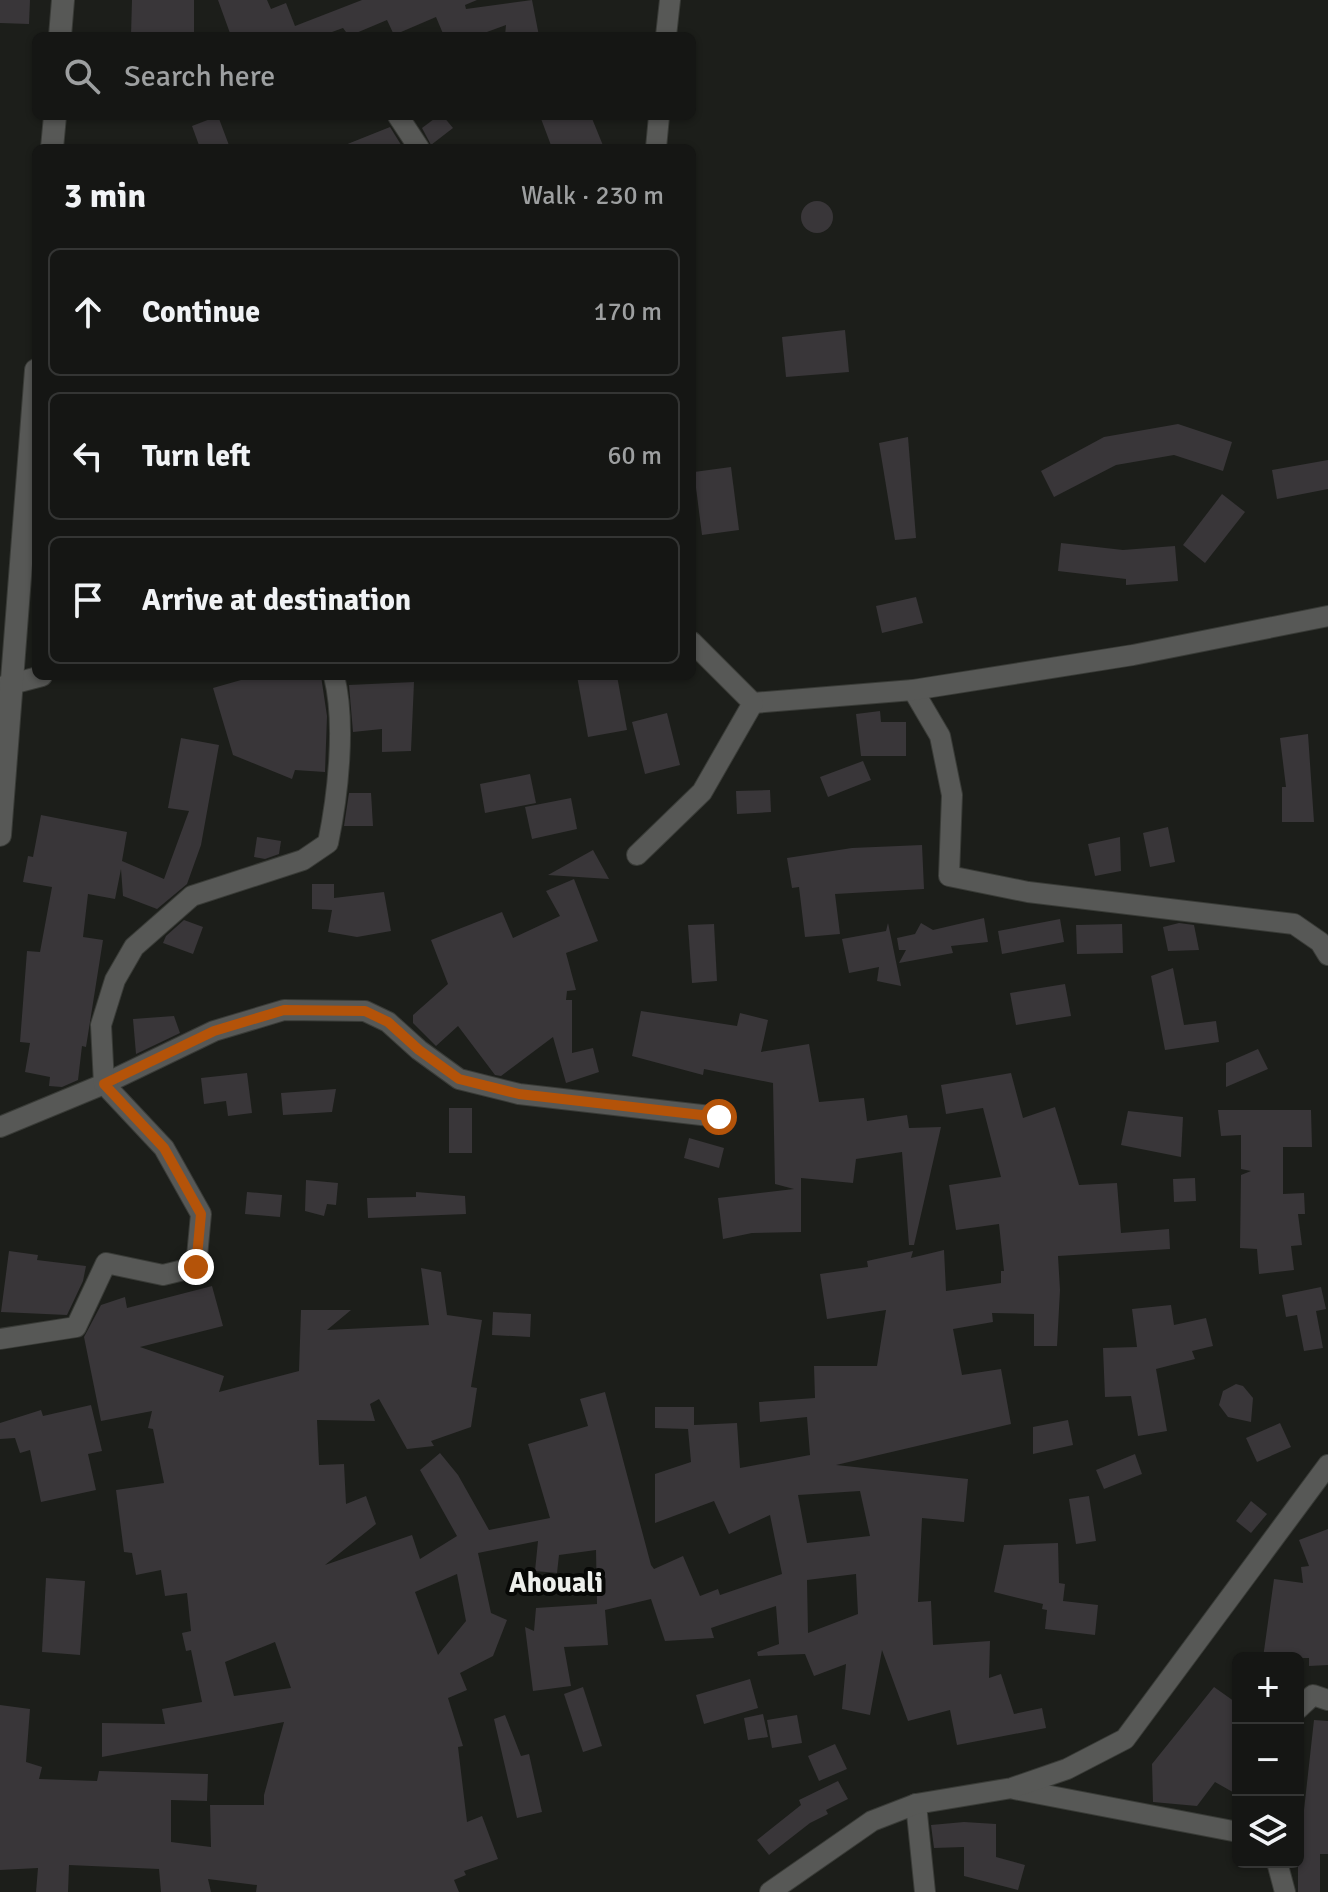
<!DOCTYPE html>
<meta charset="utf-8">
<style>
body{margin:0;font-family:Signika,sans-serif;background:#222322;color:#f1f3f6}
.controls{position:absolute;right:24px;bottom:24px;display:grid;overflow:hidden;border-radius:12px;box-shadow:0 2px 6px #0004}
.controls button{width:72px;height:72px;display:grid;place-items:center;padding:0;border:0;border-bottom:2px solid #343534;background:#151614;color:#f1f3f6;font:40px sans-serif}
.stop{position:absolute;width:24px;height:24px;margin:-18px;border:6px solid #b45309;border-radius:50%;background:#fff}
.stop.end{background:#b45309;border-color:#fff;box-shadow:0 2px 8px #0008}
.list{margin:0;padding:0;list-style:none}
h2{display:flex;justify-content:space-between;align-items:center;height:104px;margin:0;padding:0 32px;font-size:34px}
h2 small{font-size:26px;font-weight:400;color:#9d9fa0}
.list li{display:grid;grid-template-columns:52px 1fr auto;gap:24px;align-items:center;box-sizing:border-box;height:128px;margin:0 16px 16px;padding:0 16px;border:2px solid #343534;border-radius:12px}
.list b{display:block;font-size:30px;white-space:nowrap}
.list em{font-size:26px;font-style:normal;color:#9d9fa0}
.icon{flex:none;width:44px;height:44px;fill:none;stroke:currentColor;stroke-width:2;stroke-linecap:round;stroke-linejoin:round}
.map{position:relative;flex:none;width:1328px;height:1892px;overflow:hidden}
.search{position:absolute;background:#151614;box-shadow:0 2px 6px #0004;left:32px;top:32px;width:664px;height:88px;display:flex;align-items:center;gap:20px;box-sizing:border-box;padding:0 28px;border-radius:12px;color:#9d9fa0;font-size:30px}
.panel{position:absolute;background:#151614;box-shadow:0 2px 6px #0004;left:32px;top:144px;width:664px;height:536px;border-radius:12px}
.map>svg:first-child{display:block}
</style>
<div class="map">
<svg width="1328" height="1892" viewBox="0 0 1328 1892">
<rect width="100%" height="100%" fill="#1c1e1a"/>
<g fill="#393639" fill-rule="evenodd">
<polygon points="0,0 30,0 29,24 0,23"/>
<polygon points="132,0 194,0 194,36 131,36"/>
<polygon points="218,0 267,0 271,9 286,3 295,26 362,0 477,0 465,5 466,9 532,0 539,36 505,36 506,25 476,36 444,36 436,17 394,35 387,20 349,36 343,28 321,36 231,36"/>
<polygon points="218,116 230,148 200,148 192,126"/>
<polygon points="438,116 443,116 453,128 431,145 422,128"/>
<polygon points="540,116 591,116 604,148 552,148"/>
<polygon points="390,127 403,148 340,148 340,147"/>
<circle cx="817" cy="217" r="16"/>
<polygon points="845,330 849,372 786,377 782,337"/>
<polygon points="1178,424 1232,442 1223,471 1174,455 1116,465 1054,497 1041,471 1104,437"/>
<polygon points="908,437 916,538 895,540 879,443"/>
<polygon points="1328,460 1328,489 1277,499 1272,470"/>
<polygon points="731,467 739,530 702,535 694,472"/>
<polygon points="1222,494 1245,512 1205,563 1183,545"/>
<polygon points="1061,543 1123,550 1175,546 1178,581 1126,585 1126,579 1058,571"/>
<polygon points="916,597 923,623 882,633 876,606"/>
<polygon points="255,676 321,676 327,716 325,772 295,770 292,779 233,755 213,688"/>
<polygon points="577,676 617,676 627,730 588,737"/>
<polygon points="414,682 411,751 382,752 382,729 353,732 349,685"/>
<polygon points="880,711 881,722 906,722 906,756 861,756 856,714"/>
<polygon points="667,713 680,765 645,774 632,722"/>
<polygon points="1308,734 1314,822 1282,822 1282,787 1286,787 1280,738"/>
<polygon points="181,738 219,745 201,845 187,884 157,909 123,896 121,869 115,899 88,894 83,937 103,940 86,1047 82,1046 78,1080 62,1087 49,1086 50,1077 25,1072 30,1043 20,1042 27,951 40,952 52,887 23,882 28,856 33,857 41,815 127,832 122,861 164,879 189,811 168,808"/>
<polygon points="863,761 871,780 828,797 820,777"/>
<polygon points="530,774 536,803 485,813 480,784"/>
<polygon points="770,790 771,812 737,814 736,791"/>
<polygon points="349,793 371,793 373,826 344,826"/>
<polygon points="571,798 577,829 532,839 525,807"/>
<polygon points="1168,827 1175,862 1150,867 1143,833"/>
<polygon points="257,837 281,841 279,854 265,859 254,857"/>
<polygon points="1120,837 1121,871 1095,876 1088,844"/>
<polygon points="922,845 924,889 835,894 840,934 805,937 799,887 792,888 787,858 852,848"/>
<polygon points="593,850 609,879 548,875"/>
<polygon points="574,879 598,941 566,953 576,990 567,991 566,1000 572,1000 572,1053 593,1048 599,1072 566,1083 553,1037 501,1076 495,1075 458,1026 436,1046 413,1023 413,1015 448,984 431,940 502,912 513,938 560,916 546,891"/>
<polygon points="312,884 334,884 334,898 384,892 391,931 357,937 328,932 332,910 312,909"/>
<polygon points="984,918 988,942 951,946 953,953 899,963 906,950 899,950 897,938 915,934 921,923 933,930"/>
<polygon points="1060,919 1064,942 1002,954 998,931"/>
<polygon points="184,920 203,927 193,954 163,943 166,936"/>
<polygon points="888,923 892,942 901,986 877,981 879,967 849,973 842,939 886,931"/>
<polygon points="1179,923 1194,925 1199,950 1168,951 1163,927"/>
<polygon points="714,924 717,981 692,983 688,925"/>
<polygon points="1122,924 1123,953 1077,954 1076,925"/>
<polygon points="1173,968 1184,1025 1216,1021 1219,1042 1165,1050 1151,976"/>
<polygon points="1065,984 1071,1016 1016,1025 1010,993"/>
<polygon points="641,1011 737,1026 740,1013 768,1020 761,1052 809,1044 819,1102 864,1098 867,1121 907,1115 909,1128 941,1127 914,1245 909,1245 902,1152 856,1159 853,1183 801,1178 801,1232 752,1233 723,1239 718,1198 794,1189 775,1184 773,1083 704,1069 703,1075 632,1056"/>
<polygon points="174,1016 180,1033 136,1054 133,1019"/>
<polygon points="1258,1049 1268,1069 1226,1087 1226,1063"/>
<polygon points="247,1073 252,1113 228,1116 226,1101 204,1104 201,1078"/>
<path d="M1011,1073L1023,1118L1055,1107L1079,1185L1117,1183L1121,1233L1169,1229L1170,1249L1058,1256L1060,1290L1057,1346H1034V1314L992,1313L993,1322L953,1329L962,1375L1001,1369L1011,1424L836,1465L968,1479L964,1522L922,1518L918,1602L931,1601L933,1645L990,1641L989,1678L1001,1674L1014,1714L1042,1708L1046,1728L957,1745L950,1710L908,1721L882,1650L870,1715L842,1709L846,1664L814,1676L805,1654L758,1656L757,1652L779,1644L776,1606L711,1628L714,1638L665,1641L651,1599L605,1610L608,1645L564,1647L571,1686L533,1691L525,1627L534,1631L536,1608L597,1604L596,1550L559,1555L557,1573L535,1571L538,1541L478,1553L491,1613L507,1620L493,1656L460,1673L467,1690L448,1698L463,1746L458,1747L467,1822L482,1816L498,1859L464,1871L466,1875L454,1880L459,1892H256L257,1885L208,1879L211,1892H161L159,1869L69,1865L68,1892H36L38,1868L0,1870V1705L30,1709L26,1762L42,1767L39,1779L97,1781L99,1771L208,1774L207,1801L171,1800V1842L211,1847L210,1805H264V1795L284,1722L102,1757V1723L165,1724L162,1709L202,1702L191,1650L186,1651L182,1633L191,1631L187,1593L165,1596L161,1570L136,1575L132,1553L124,1552L116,1490L164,1483L153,1429L148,1428L152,1411L101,1421L84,1337L101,1305L125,1297L127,1308L212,1286L223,1326L140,1347L224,1376L219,1392L299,1371L301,1310H351L327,1330L429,1325L421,1268L441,1272L447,1315L482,1320L471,1387L477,1388L471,1427L431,1441L434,1446L407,1449L379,1399L370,1404L375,1421L317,1420L319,1465L344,1464L346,1504L366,1496L376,1524L325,1565L412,1535L420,1559L457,1536L420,1470L440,1453L458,1475L489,1530L550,1518L528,1444L588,1426L580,1399L605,1392L651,1565L654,1569L683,1556L700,1596L718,1589L720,1595L782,1574L770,1515L729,1534L714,1501L655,1523V1474L691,1462L688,1429L655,1428V1407H694V1425L737,1423L740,1468L810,1455L807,1417L760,1422L759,1402L815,1398L814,1366H877L886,1310L827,1319L820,1274L868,1267L867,1261L913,1251L911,1258L944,1250L946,1291L1001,1283V1271H1004L999,1224L956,1230L949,1185L1001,1177L983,1108L946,1114L941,1085ZM860,1491L870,1536L807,1543L798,1495ZM457,1574L466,1621L438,1655L415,1592ZM856,1574L858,1614L808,1633L807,1580ZM275,1642L291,1688L234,1696L225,1662Z"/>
<polygon points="336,1089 332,1112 283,1115 281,1093"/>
<rect x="449" y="1108" width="23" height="45"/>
<polygon points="1218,1110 1311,1110 1312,1147 1283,1147 1283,1194 1304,1193 1305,1214 1298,1214 1302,1245 1291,1246 1294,1270 1259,1274 1257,1249 1240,1248 1241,1175 1251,1171 1241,1169 1241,1135 1221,1136"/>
<polygon points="1128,1111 1183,1117 1181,1157 1121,1145"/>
<polygon points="689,1138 724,1148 719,1168 684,1158"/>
<polygon points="1195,1178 1196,1201 1174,1202 1173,1179"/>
<polygon points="306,1180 338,1183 336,1205 327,1204 324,1216 305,1211"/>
<polygon points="247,1192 282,1195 280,1217 245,1214"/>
<polygon points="416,1192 465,1196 466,1214 368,1218 367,1198 416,1197"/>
<polygon points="9,1251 38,1255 37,1260 86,1266 83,1281 67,1315 1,1312"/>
<polygon points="1321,1287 1326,1309 1316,1311 1323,1348 1304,1351 1297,1315 1286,1317 1282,1295"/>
<polygon points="1171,1305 1174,1325 1206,1318 1213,1346 1192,1351 1195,1359 1156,1369 1167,1431 1138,1436 1131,1396 1105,1397 1103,1348 1137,1347 1132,1309"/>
<polygon points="493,1312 531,1314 530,1337 492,1335"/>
<polygon points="1236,1384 1243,1386 1253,1398 1251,1422 1228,1417 1219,1405 1223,1391"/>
<polygon points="91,1405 102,1451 88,1454 96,1490 41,1502 30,1450 20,1453 15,1438 0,1439 0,1423 41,1410 43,1416"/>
<polygon points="1068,1420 1073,1445 1033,1454 1033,1427"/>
<polygon points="1280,1423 1291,1447 1257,1462 1246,1438"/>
<polygon points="1135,1454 1142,1474 1104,1489 1096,1470"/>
<polygon points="1089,1496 1096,1541 1076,1544 1069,1499"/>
<polygon points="1251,1501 1267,1514 1251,1533 1236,1521"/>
<polygon points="1328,1529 1328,1665 1309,1666 1309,1658 1263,1658 1274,1579 1303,1583 1301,1567 1309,1566 1299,1540"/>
<polygon points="1058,1543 1059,1583 1065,1584 1063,1601 1098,1605 1095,1635 1045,1629 1047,1610 1042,1609 1043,1604 994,1592 1004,1545"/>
<polygon points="46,1578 85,1581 80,1655 42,1652"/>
<polygon points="750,1679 758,1708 704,1724 696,1695"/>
<polygon points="583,1687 602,1746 583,1752 564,1694"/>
<polygon points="1214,1687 1238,1704 1238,1795 1215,1782 1197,1806 1153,1802 1152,1764"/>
<polygon points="763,1714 768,1737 748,1740 744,1718"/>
<polygon points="505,1715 521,1756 529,1754 542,1812 517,1818 494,1719"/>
<polygon points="797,1715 802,1743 772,1748 767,1720"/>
<polygon points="1314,1720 1328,1721 1328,1854 1320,1854 1320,1892 1298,1892 1298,1810 1304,1810"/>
<polygon points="835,1744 847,1769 819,1781 808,1756"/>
<polygon points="838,1781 848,1799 826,1810 828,1814 810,1823 769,1855 757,1840 801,1805 799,1800"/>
<polygon points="964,1822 996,1824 996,1857 1025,1865 1018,1890 964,1876 964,1847 934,1848 931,1825"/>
</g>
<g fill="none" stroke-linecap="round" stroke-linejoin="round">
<defs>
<g id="minor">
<polyline points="666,36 670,0"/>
<polyline points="398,116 419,148"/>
<polyline points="656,148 659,116"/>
<polyline points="0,687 42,676"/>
<polyline points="913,690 940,736 952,795 949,876 1028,892 1294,924 1320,942 1328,955"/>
<polyline points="753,703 913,690 1133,655 1328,616"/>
<polyline points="637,855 702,792 753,703 692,642"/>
<polyline points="0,1127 104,1084 214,1031 284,1010 365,1011 388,1022 419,1050 459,1079 519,1094 719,1117"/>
<path d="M0,1339L76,1327L106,1263L163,1275L196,1267L201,1214L164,1148L104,1084L101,1025L115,980L134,947L192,896L303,860L328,843C338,795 346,723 334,676"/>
<polyline points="1298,1709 1313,1695 1328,1700"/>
<polyline points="1014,1789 1238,1832"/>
<polyline points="916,1804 925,1892"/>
<polyline points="1277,1862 1285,1892"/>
<polyline points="770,1892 872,1821 916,1804 1012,1788 1067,1769 1125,1739 1328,1465"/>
</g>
<g id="tertiary">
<polyline points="60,36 63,0"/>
<polyline points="52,148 55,116"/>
<polyline points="0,835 36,370"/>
</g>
</defs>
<use href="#minor" stroke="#393b37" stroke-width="22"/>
<use href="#tertiary" stroke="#393b37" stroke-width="24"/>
<use href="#minor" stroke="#575856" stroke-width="20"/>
<use href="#tertiary" stroke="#575856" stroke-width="22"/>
</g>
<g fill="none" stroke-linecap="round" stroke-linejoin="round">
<polyline stroke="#b45309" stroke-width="10" points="196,1267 201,1214 164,1148 104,1084 214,1031 284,1010 365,1011 388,1022 419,1050 459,1079 519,1094 719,1117"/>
</g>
<g text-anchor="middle" stroke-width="8" stroke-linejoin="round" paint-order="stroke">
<g font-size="28" font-weight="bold" fill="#edefec" stroke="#070806">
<text x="556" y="1592">Ahouali</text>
</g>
</g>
</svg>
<div class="controls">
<button>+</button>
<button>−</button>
<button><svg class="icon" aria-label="layers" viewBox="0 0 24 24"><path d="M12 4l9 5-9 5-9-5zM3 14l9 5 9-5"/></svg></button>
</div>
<div class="stop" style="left:719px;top:1117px"></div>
<div class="stop end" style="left:196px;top:1267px"></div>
<div class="search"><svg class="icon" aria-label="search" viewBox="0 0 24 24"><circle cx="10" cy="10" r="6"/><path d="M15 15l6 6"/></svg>Search here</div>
<section class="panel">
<h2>3 min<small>Walk · 230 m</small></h2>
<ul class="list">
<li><svg class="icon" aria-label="ahead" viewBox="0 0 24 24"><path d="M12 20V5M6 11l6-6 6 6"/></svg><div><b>Continue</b></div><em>170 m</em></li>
<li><svg class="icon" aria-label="left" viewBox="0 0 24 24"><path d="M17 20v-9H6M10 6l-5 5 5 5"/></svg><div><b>Turn left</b></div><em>60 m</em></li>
<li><svg class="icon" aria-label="arrive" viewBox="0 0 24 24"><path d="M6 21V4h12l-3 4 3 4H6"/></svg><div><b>Arrive at destination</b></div></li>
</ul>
</section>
</div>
